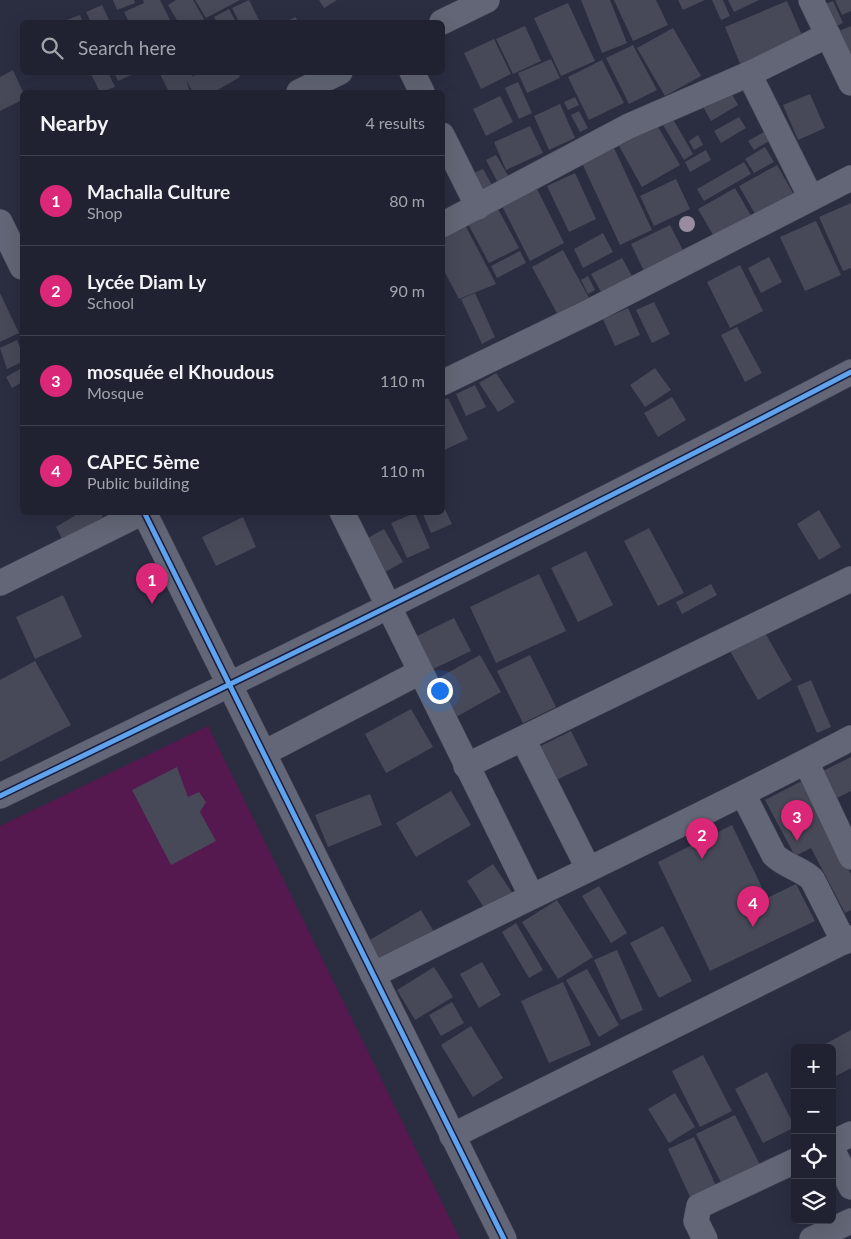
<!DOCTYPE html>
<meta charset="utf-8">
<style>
body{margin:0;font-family:Lato,sans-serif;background:#2d2f3d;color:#f1f3f6}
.controls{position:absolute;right:15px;bottom:15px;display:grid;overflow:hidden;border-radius:8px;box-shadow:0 5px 20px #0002}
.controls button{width:45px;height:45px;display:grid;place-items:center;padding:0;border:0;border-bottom:1px solid #3d3f4d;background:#202231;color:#f1f3f6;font:25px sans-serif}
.you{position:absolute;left:439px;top:690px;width:18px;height:18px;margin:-12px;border:4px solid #fff;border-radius:50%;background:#1a73e8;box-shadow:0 0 0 8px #1a73e833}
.badge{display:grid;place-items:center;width:32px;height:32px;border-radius:50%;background:#db2777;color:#fff;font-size:16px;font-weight:700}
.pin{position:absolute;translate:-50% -41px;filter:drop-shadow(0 1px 2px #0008)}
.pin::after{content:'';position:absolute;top:26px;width:18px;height:15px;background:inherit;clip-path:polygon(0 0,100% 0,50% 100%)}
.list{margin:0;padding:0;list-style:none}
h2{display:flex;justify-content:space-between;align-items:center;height:65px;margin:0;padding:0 20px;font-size:21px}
h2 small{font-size:16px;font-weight:400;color:#a2a4ab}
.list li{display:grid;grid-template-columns:32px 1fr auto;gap:15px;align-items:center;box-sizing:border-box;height:90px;padding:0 20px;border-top:1px solid #3d3f4d}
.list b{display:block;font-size:19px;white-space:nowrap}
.list p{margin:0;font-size:16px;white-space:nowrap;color:#a2a4ab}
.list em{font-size:16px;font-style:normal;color:#a2a4ab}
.icon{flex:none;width:28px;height:28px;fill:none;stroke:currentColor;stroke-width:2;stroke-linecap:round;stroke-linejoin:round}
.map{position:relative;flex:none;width:851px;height:1239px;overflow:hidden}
.search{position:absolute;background:#202231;box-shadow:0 5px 20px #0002;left:20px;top:20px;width:425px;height:55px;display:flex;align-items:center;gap:12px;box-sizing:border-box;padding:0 18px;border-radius:8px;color:#a2a4ab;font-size:19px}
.panel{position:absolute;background:#202231;box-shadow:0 5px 20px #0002;left:20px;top:90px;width:425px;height:425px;border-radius:8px}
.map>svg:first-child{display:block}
</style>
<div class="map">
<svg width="851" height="1239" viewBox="0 0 851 1239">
<rect width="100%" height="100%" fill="#2b2e41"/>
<polygon fill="#55184f" points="208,726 460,1239 0,1239 0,826"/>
<g fill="#474858">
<polygon points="113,0 134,0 135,3 117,10"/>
<polygon points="143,0 160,0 171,22 129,22 124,12 144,3"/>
<polygon points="176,0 193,0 204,19 198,22 178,22 168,5"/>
<polygon points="195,0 240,0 206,18"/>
<polygon points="249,0 260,22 239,22 232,8"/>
<polygon points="319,0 337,0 324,8"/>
<polygon points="581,0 610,0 627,43 602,53"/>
<polygon points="614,0 656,0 668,25 633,41"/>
<polygon points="678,0 705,0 683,10"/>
<polygon points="712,0 723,0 730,16 721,20"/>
<polygon points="728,0 759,0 734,12"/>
<polygon points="835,0 851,0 851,11 842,15"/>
<polygon points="787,1 804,40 741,66 725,27"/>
<polygon points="833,1 843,23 830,29 820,6"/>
<polygon points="568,3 595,61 561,76 534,18"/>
<polygon points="102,5 110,22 91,22 86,12"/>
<polygon points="229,9 236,22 217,22 214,17"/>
<polygon points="80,15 83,22 61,22"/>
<polygon points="295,17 299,22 286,22"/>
<polygon points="525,26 541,61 513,74 496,39"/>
<polygon points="851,26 851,65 832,34"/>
<polygon points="673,28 701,76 665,96 637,48"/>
<polygon points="494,39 511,74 481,89 464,53"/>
<polygon points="633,45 657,90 629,104 606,58"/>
<polygon points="551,59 560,78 527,93 518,73"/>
<polygon points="602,60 624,103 589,120 568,77"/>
<polygon points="13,70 23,92 22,100 0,111 0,77"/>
<polygon points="90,72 108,72 115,87 100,92"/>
<polygon points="114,72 138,72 118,81"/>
<polygon points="159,72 191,72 193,77 197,72 238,72 240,77 214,92 193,92 186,80 190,92 169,92"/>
<polygon points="518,82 532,113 519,119 505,88"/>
<polygon points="729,89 738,105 711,121 702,105"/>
<polygon points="810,94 825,128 798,140 783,105"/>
<polygon points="500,96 513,122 486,136 473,109"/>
<polygon points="575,97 579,105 568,110 564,102"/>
<polygon points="560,104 575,138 549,150 534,116"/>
<polygon points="579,111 588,128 580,132 571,115"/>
<polygon points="739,117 746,128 721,143 714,131"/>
<polygon points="673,119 693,154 684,160 663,125"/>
<polygon points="657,125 680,165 642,187 619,146"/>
<polygon points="530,126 543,153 506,170 494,142"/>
<polygon points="764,132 769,141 754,150 748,141"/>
<polygon points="698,135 703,145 694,150 689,141"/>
<polygon points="765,147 774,162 754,173 745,159"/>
<polygon points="614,148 652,230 620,245 582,163"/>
<polygon points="706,150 711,160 690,172 685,162"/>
<polygon points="496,155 510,179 499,185 486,160"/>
<polygon points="744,162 751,174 704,201 697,189"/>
<polygon points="777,165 797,200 759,221 739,186"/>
<polygon points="483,169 492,185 481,191 472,174"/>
<polygon points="575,173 596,219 569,232 547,186"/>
<polygon points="676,179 690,209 654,226 640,196"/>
<polygon points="735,188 753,219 716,240 698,209"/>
<polygon points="537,189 564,243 530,261 502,206"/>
<polygon points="851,203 851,268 843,271 819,217"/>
<polygon points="497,207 519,248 489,263 467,222"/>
<polygon points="816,221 841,275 805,291 780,237"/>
<polygon points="464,223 496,284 459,299 442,267 442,233"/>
<polygon points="670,225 686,256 646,275 631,244"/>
<polygon points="603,233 613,252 583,268 574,249"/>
<polygon points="563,250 589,298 558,315 532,267"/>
<polygon points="520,251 526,263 497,278 491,266"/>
<polygon points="769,257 782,282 761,293 748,268"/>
<polygon points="622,258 636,283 605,299 591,274"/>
<polygon points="740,265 763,311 730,328 707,282"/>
<polygon points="588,276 595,290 588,294 581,280"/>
<polygon points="0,293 19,333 0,342"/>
<polygon points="475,293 495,337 482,344 461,299"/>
<polygon points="654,302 670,334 652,343 636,310"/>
<polygon points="628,308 640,335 615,346 603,319"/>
<polygon points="737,327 762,373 745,382 721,335"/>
<polygon points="17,340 22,353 22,362 7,369 0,348"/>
<polygon points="22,368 22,382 12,388 6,377"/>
<polygon points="655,368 671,390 645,407 630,385"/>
<polygon points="496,373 515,402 498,412 479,383"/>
<polygon points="475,385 486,407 466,416 456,394"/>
<polygon points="672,397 686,420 658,437 644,413"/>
<polygon points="448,398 468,439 442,451 442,401"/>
<polygon points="442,503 452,524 431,533 422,512 442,512"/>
<polygon points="819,510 841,547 819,560 797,524"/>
<polygon points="81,512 100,512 103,517 63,541 56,527"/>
<polygon points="415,513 430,548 407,558 391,523"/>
<polygon points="243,517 256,547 216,566 202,537"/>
<polygon points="649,528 684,593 658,606 624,541"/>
<polygon points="384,529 403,562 385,572 366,539"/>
<polygon points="586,551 613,605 578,622 551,568"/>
<polygon points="539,574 566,631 496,663 470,607"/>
<polygon points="711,584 717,595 682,614 676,602"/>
<polygon points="63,595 82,637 35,659 16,617"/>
<polygon points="454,618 471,651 429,671 413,638"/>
<polygon points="764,631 792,680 758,700 730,651"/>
<polygon points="480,655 501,692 449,721 429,683"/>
<polygon points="530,655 556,707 523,723 497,671"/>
<polygon points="35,661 71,725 0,762 0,680"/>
<polygon points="811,680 831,727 817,733 797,686"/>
<polygon points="411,709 433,747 386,773 365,734"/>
<polygon points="571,731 588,765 552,782 535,749"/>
<polygon points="851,757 851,791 835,799 821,772"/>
<polygon points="177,767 188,797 199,792 206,802 200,812 216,841 171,865 132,790"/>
<polygon points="802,781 851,874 851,910 845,913 811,848 795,856 765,800"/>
<polygon points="451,791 471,825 416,857 396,823"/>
<polygon points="370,794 382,825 328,847 315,815"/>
<polygon points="732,825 767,898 796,884 815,921 710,971 658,862"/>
<polygon points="493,864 515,897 488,914 467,881"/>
<polygon points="599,886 627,933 611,943 582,896"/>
<polygon points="557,900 593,957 558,979 522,922"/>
<polygon points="421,910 437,937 384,968 368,941"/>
<polygon points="516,923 543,970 529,978 502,932"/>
<polygon points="663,926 692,981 659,998 630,943"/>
<polygon points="617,950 643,1010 621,1020 594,960"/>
<polygon points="482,962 501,995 479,1008 460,974"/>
<polygon points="434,967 453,997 415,1020 397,990"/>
<polygon points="587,969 619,1025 599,1037 566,980"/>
<polygon points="563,982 591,1045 549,1063 521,1001"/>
<polygon points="452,1002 464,1023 441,1036 429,1015"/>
<polygon points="471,1026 503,1078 473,1097 441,1045"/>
<polygon points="851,1030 851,1068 832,1078 832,1048 818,1048"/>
<polygon points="703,1055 732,1111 700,1127 672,1071"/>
<polygon points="767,1072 795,1127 763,1143 735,1089"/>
<polygon points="675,1093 695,1127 669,1143 648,1109"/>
<polygon points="735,1115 762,1169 724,1188 696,1134"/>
<polygon points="694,1137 717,1188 691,1199 668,1149"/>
</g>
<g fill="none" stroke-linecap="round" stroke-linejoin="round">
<defs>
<g id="minor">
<polyline points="811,0 851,83"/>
<polyline points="442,22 487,0"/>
<polyline points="412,72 422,92"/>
<polyline points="749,74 811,198"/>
<polyline points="299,92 340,72"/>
<polyline points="442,135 478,207"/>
<polyline points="0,222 22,267"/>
<polyline points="442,225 629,126 749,74 828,35"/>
<polyline points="442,383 591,311 851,178"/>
<polyline points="144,512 504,1239"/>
<polyline points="342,512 531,895"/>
<polyline points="0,583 143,512"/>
<polyline points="523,739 588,868"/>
<polyline points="264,753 420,672"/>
<polyline points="806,762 851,857"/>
<polyline points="466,766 851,579"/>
<path d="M743,794L774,855C785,866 800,868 812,879L844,942"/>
<path d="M0,796C285,658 570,519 851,372"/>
<path d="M373,975C532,895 694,821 851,738"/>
<polyline points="452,1136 851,938"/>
<polyline points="832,1143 851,1134"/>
<polyline points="832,1149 851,1187"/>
<polyline points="705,1239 696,1221 699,1206 795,1161"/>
<polyline points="812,1239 851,1221"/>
</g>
</defs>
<use href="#minor" stroke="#484a5b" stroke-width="26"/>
<use href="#minor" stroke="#636676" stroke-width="25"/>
<defs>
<g id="cycleway">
<polyline points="144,512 504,1239"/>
<path d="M0,796C285,658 570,519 851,372"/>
</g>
</defs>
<use href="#cycleway" stroke="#181d40" stroke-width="8"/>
<use href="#cycleway" stroke="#60a3ed" stroke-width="5"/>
</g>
<circle fill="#988c9e" cx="687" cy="224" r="8"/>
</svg>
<div class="controls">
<button>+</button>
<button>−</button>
<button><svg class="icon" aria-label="locate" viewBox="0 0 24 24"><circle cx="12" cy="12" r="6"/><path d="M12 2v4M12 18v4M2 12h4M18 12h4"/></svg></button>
<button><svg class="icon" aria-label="layers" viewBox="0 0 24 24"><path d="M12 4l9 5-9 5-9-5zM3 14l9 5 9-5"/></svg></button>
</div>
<div class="you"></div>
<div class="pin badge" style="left:152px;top:604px">1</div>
<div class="pin badge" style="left:702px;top:859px">2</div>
<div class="pin badge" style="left:797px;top:841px">3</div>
<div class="pin badge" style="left:753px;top:927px">4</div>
<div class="search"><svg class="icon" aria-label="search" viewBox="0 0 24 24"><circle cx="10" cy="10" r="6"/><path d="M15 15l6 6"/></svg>Search here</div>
<section class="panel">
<h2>Nearby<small>4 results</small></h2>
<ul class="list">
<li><span class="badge">1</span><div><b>Machalla Culture</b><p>Shop</p></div><em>80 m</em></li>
<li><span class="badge">2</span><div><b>Lycée Diam Ly</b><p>School</p></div><em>90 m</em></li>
<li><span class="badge">3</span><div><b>mosquée el Khoudous</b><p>Mosque</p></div><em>110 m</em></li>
<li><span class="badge">4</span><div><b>CAPEC 5ème</b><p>Public building</p></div><em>110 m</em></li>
</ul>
</section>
</div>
